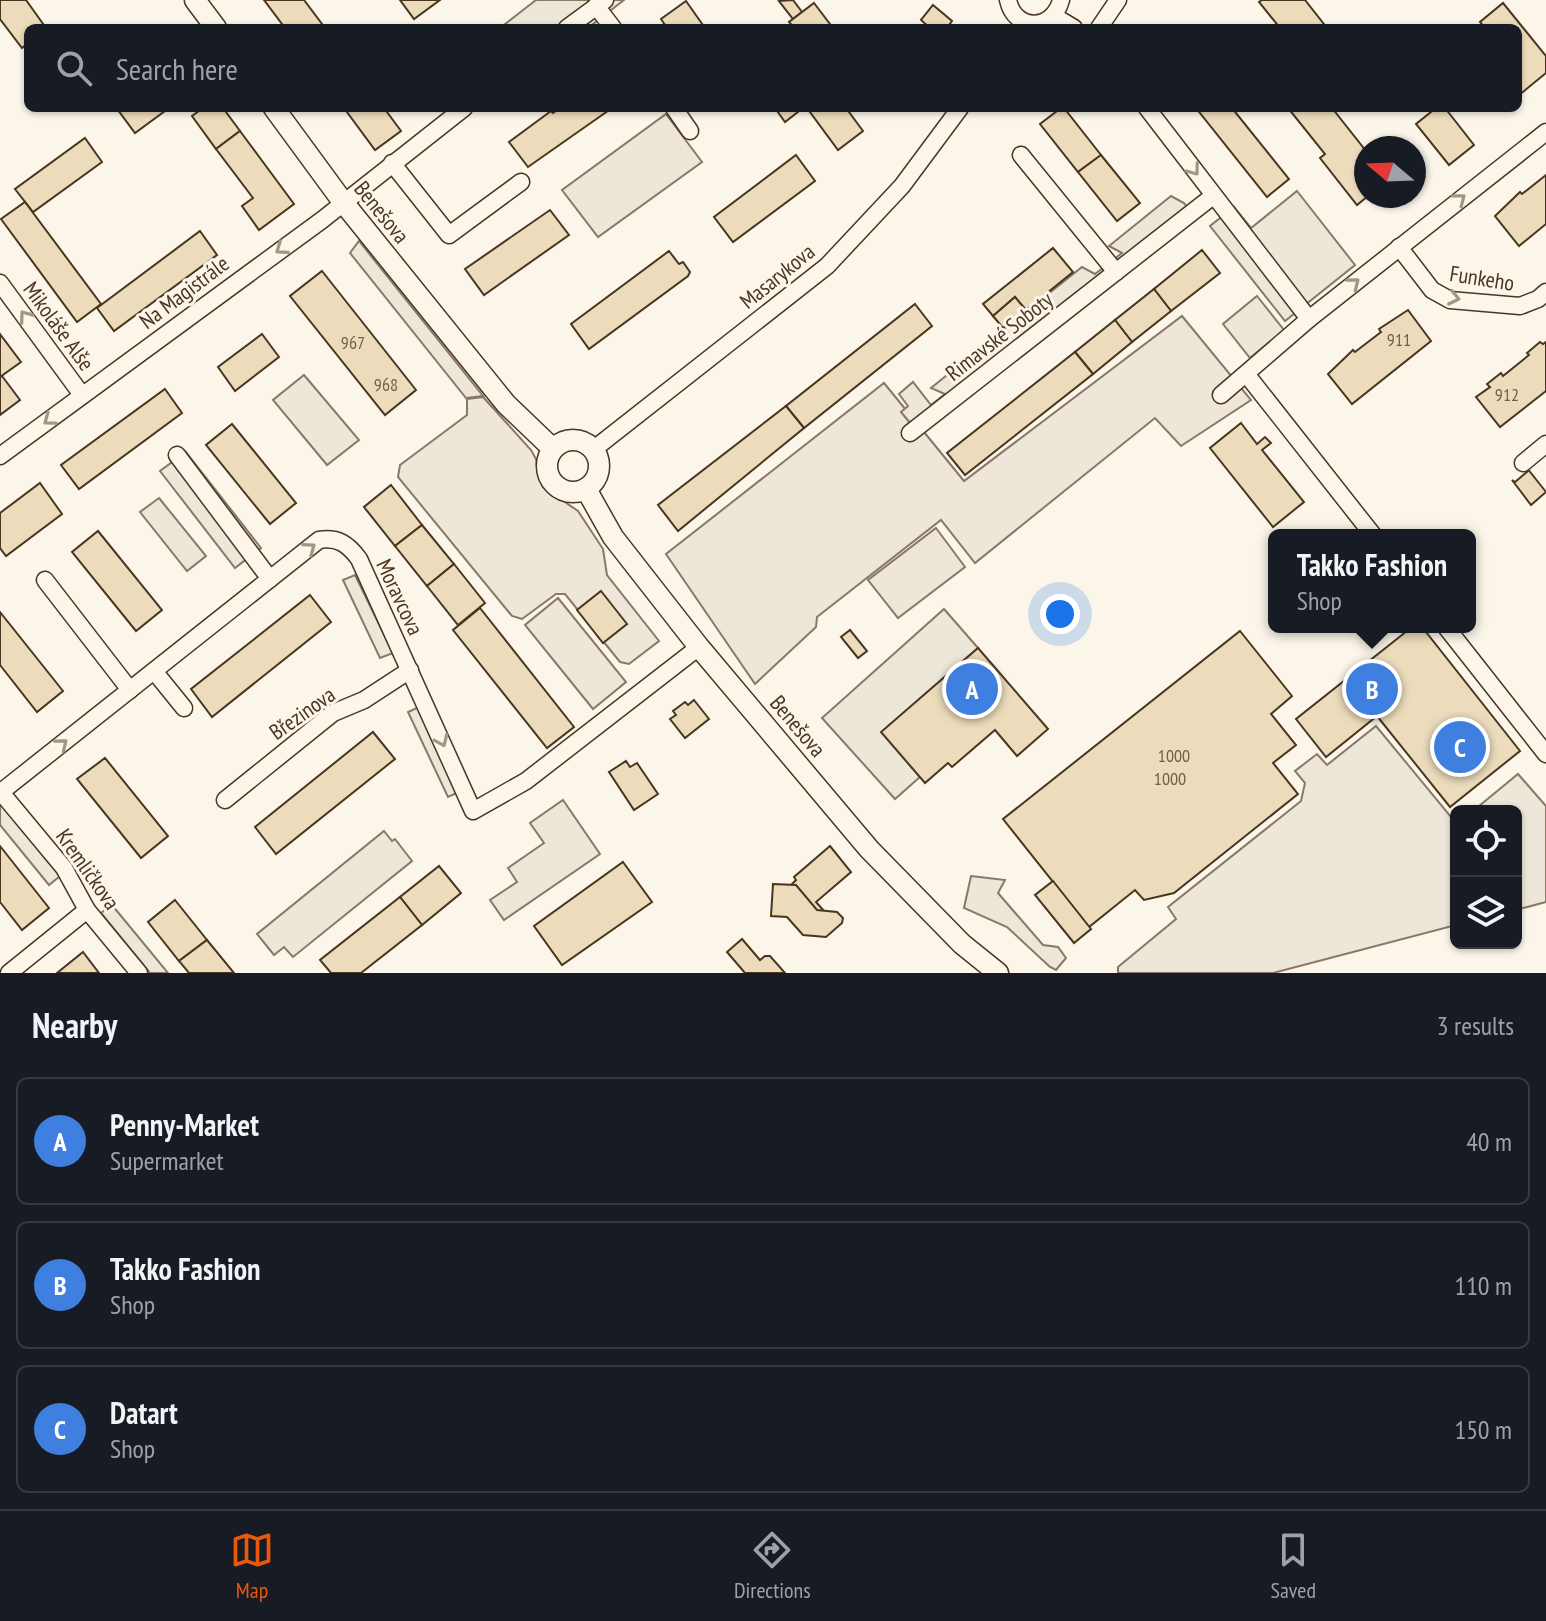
<!DOCTYPE html>
<meta charset="utf-8">
<style>
body{margin:0;font-family:"PT Sans Narrow",sans-serif;background:#20242c;color:#f1f3f6}
.controls{position:absolute;right:24px;bottom:24px;display:grid;overflow:hidden;border-radius:12px;box-shadow:0 2px 6px #0004}
.controls button{width:72px;height:72px;display:grid;place-items:center;padding:0;border:0;border-bottom:2px solid #363941;background:#171b24;color:#f1f3f6;font:40px sans-serif}
.compass{position:absolute;left:1354px;top:136px;width:72px;height:72px;border-radius:50%;background:#171b24;box-shadow:0 2px 6px #0004;rotate:289deg}
.you{position:absolute;left:1060px;top:614px;width:28px;height:28px;margin:-20px;border:6px solid #fff;border-radius:50%;background:#1a73e8;box-shadow:0 0 0 12px #1a73e833}
.badge{display:grid;place-items:center;width:52px;height:52px;border-radius:50%;background:#ea580c;color:#fff;font-size:26px;font-weight:700}
.pin{position:absolute;translate:-50% -50%;border:4px solid #fff;box-shadow:0 2px 8px #0006}
.popup{position:absolute;left:1268px;top:529px;width:208px;height:104px;box-sizing:border-box;display:grid;place-content:center;border-radius:12px;background:#171b24;filter:drop-shadow(0 2px 6px #0005);font-size:26px;white-space:nowrap;color:#9ea1a6}
.popup b{font-size:30px;color:#f1f3f6}
.popup::after{content:'';position:absolute;left:50%;top:100%;margin-left:-16px;border:16px solid transparent;border-top-color:#171b24}
.list{margin:0;padding:0;list-style:none}
h2{display:flex;justify-content:space-between;align-items:center;height:104px;margin:0;padding:0 32px;font-size:34px}
h2 small{font-size:26px;font-weight:400;color:#9ea1a6}
.list li{display:grid;grid-template-columns:52px 1fr auto;gap:24px;align-items:center;box-sizing:border-box;height:128px;margin:0 16px 16px;padding:0 16px;border:2px solid #363941;border-radius:12px}
.list b{display:block;font-size:30px;white-space:nowrap}
.list p{margin:0;font-size:26px;white-space:nowrap;color:#9ea1a6}
.list em{font-size:26px;font-style:normal;color:#9ea1a6}
.icon{flex:none;width:44px;height:44px;fill:none;stroke:currentColor;stroke-width:2;stroke-linecap:round;stroke-linejoin:round}
.map{position:relative;flex:none;width:1546px;height:973px;overflow:hidden}
.search{position:absolute;background:#171b24;box-shadow:0 2px 6px #0004;left:24px;right:24px;top:24px;height:88px;display:flex;align-items:center;gap:20px;box-sizing:border-box;padding:0 28px;border-radius:12px;color:#9ea1a6;font-size:30px}
.sheet{height:536px;background:#171b24}
nav{display:flex;justify-content:space-around;align-items:center;box-sizing:border-box;height:112px;border-top:2px solid #363941;background:#171b24;font-size:22px;color:#9ea1a6}
nav a{display:grid;justify-items:center;gap:4px}
nav .on{color:#ea580c}
.map>svg:first-child{display:block}
</style>
<div class="map">
<svg width="1546" height="973" viewBox="0 0 1546 973">
<rect width="100%" height="100%" fill="#fbf6e9"/>
<g fill="#ede6d9" stroke="#887966" stroke-width="2">
<polygon points="666,114 702,162 598,237 562,190"/>
<polygon points="1182,316 1251,400 1181,446 1155,418 975,563 941,520 817,617 816,627 755,684 666,554 884,383 964,481"/>
<polygon points="304,375 359,440 327,465 273,400"/>
<polygon points="483,397 531,450 536,459 538,475 543,487 578,511 603,549 607,575 659,641 629,664 620,662 565,594 556,594 522,619 512,616 398,477 400,465 467,415 467,399"/>
<polygon points="159,498 206,556 187,571 140,512"/>
<polygon points="936,528 965,567 898,618 868,580"/>
<polygon points="971,876 1005,880 998,893 1043,945 1058,947 1066,958 1056,970 1050,967 1007,927 964,908"/>
</g>
<g fill="#ede7d9" stroke="#887966" stroke-width="2">
<polygon points="536,0 624,0 588,28 500,28"/>
<polygon points="1297,191 1355,265 1285,321 1210,226 1234,207 1251,228"/>
<polygon points="1171,196 1184,203 1194,215 919,434 901,412 908,406 899,394 913,382 931,405 945,394 931,388 978,350 991,354 997,348 985,344 1082,267 1095,274 1122,253 1109,246"/>
<polygon points="359,241 483,396 466,398 350,253"/>
<polygon points="1257,296 1284,330 1250,358 1223,324"/>
<polygon points="186,452 261,548 235,568 160,471"/>
<polygon points="355,575 393,653 380,658 343,580"/>
<polygon points="558,598 626,682 593,709 525,625"/>
<polygon points="944,609 978,648 882,732 920,777 895,799 822,718"/>
<polygon points="419,707 459,792 448,797 408,712"/>
<polygon points="1376,726 1456,823 1456,925 1273,973 1118,973 1118,967 1176,919 1168,907 1301,801 1305,783 1295,771 1317,754 1327,765"/>
<polygon points="1518,774 1546,806 1546,902 1516,910 1516,811 1473,811"/>
<polygon points="563,800 600,854 504,920 490,900 517,882 508,868 544,843 530,823"/>
<polygon points="0,803 60,876 49,885 0,825"/>
<polygon points="384,831 392,841 395,839 412,861 293,957 284,947 274,955 257,934"/>
<polygon points="112,905 168,973 150,973 101,913"/>
</g>
<g fill="#ecdcbc" stroke="#4a3520" stroke-width="2">
<polygon points="0,0 26,0 46,28 28,28 28,43 22,48 0,19"/>
<polygon points="264,0 304,0 325,28 285,28"/>
<polygon points="400,0 440,0 414,19"/>
<polygon points="793,0 802,12 793,19 779,1"/>
<polygon points="1262,0 1305,0 1327,28 1280,28 1259,2"/>
<polygon points="686,1 705,28 667,28 661,19"/>
<polygon points="814,3 833,28 794,28 789,22"/>
<polygon points="1503,3 1546,56 1546,73 1518,96 1518,28 1485,28 1480,22"/>
<polygon points="933,5 952,21 947,28 930,28 921,20"/>
<polygon points="120,108 169,108 135,133 118,110"/>
<polygon points="203,108 223,108 240,131 216,149 192,116"/>
<polygon points="344,108 384,108 401,131 375,150"/>
<polygon points="560,108 612,108 528,167 509,142 551,111 553,113"/>
<polygon points="775,108 803,108 785,122"/>
<polygon points="807,108 846,108 863,131 838,150"/>
<polygon points="1061,108 1064,108 1101,155 1078,172 1040,124"/>
<polygon points="1196,108 1232,108 1289,179 1267,197"/>
<polygon points="1288,108 1332,108 1366,151 1366,196 1368,196 1357,205 1320,158 1325,154"/>
<polygon points="1436,108 1445,108 1474,145 1449,165 1416,124"/>
<polygon points="240,131 294,204 259,230 242,206 253,198 216,149"/>
<polygon points="85,138 102,162 33,212 15,189"/>
<polygon points="796,155 815,181 733,242 714,217"/>
<polygon points="1101,155 1140,203 1117,221 1078,172"/>
<polygon points="1546,175 1546,224 1519,246 1495,216 1520,192 1522,194"/>
<polygon points="25,202 101,304 77,322 1,219"/>
<polygon points="550,210 569,235 484,295 465,269"/>
<polygon points="200,231 217,255 114,331 97,308"/>
<polygon points="1053,248 1073,272 1026,310 1015,297 993,316 983,304"/>
<polygon points="1202,250 1220,273 1171,311 1154,289"/>
<polygon points="669,251 679,264 683,262 690,272 688,276 589,349 571,324"/>
<polygon points="322,271 416,390 385,415 290,296"/>
<polygon points="1154,289 1171,311 1132,342 1115,320"/>
<polygon points="1015,297 1026,310 1003,328 993,316"/>
<polygon points="915,304 932,326 804,428 786,406"/>
<polygon points="1408,310 1431,341 1352,404 1328,374 1353,350 1355,352 1381,332 1379,329"/>
<polygon points="1115,320 1132,342 1093,374 1075,352"/>
<polygon points="0,334 21,362 0,377"/>
<polygon points="262,334 279,357 235,391 218,367"/>
<polygon points="1540,342 1543,344 1546,342 1546,391 1500,427 1476,397 1490,387 1487,384 1501,373 1503,376 1529,355 1527,353"/>
<polygon points="1075,352 1093,374 965,475 947,453"/>
<polygon points="2,376 20,400 0,415 0,377"/>
<polygon points="165,389 182,413 79,489 61,465"/>
<polygon points="786,406 804,428 678,531 658,505"/>
<polygon points="1241,423 1257,444 1265,437 1271,443 1262,450 1304,502 1273,527 1210,448"/>
<polygon points="232,424 296,503 270,524 206,445"/>
<polygon points="1527,468 1546,492 1531,505 1512,480 1515,482 1528,471"/>
<polygon points="40,483 62,514 6,556 0,548 0,513"/>
<polygon points="391,485 422,525 395,546 364,507"/>
<polygon points="422,525 454,564 427,586 395,546"/>
<polygon points="98,531 162,610 136,631 72,552"/>
<polygon points="454,564 485,603 458,625 427,586"/>
<polygon points="601,591 627,624 603,643 577,610"/>
<polygon points="310,595 331,622 212,717 191,689"/>
<polygon points="480,608 574,727 547,748 453,630"/>
<polygon points="0,612 63,691 37,712 0,665"/>
<polygon points="1412,627 1422,627 1520,751 1450,807 1377,716 1326,757 1296,719"/>
<polygon points="850,630 867,651 858,658 841,637"/>
<polygon points="1240,631 1292,696 1271,714 1296,745 1273,763 1298,794 1174,893 1144,900 1135,890 1089,927 1003,819"/>
<polygon points="978,648 1048,729 1017,756 995,730 952,767 948,763 925,783 881,732"/>
<polygon points="694,700 709,719 685,738 670,719 676,715 673,711 685,702 688,705"/>
<polygon points="373,732 395,759 276,854 255,827"/>
<polygon points="105,758 168,836 141,858 77,779"/>
<polygon points="626,761 630,767 637,763 658,794 634,810 609,772"/>
<polygon points="0,846 49,908 22,930 0,902"/>
<polygon points="830,846 851,872 816,902 825,912 818,919 790,886 796,880 794,877"/>
<polygon points="623,862 652,902 562,965 534,926"/>
<polygon points="439,866 461,893 422,925 400,897"/>
<polygon points="1053,881 1091,929 1074,943 1035,895"/>
<polygon points="773,884 796,885 817,910 837,912 843,918 842,923 826,937 803,935 787,917 771,916"/>
<polygon points="400,897 422,925 361,973 331,973 320,960"/>
<polygon points="175,900 207,940 179,961 148,922"/>
<polygon points="742,939 760,960 765,956 770,956 785,973 745,973 727,952"/>
<polygon points="207,940 234,973 189,973 179,961"/>
<polygon points="83,952 99,973 57,973"/>
</g>
<g fill="none" stroke-linecap="round" stroke-linejoin="round">
<defs>
<g id="minor">
<path d="M1008,0C1015,32 1053,31 1061,0"/>
<polyline points="596,6 613,28"/>
<polyline points="1054,16 1074,28"/>
<polyline points="567,28 605,0"/>
<polyline points="1099,28 1118,0"/>
<polyline points="674,108 690,131"/>
<polyline points="1147,108 1309,319"/>
<polyline points="1021,155 1116,272"/>
<polyline points="392,163 449,235 521,182"/>
<polyline points="1399,247 1432,290 1450,300 1520,306 1538,299 1546,292"/>
<polyline points="0,283 82,395"/>
<polyline points="1247,375 1373,535"/>
<polyline points="1221,395 1309,319 1546,132"/>
<polyline points="910,433 1213,196"/>
<polyline points="594,449 827,266 902,186 960,108"/>
<polyline points="177,455 270,579"/>
<polyline points="0,456 322,220 464,108"/>
<polyline points="1523,463 1546,444"/>
<polyline points="45,580 130,690"/>
<polyline points="1446,627 1546,754"/>
<polyline points="154,671 184,708"/>
<polyline points="0,791 64,868 87,910 139,973"/>
<path d="M1,792L319,540C338,537 348,544 359,559L473,811L526,781L699,647"/>
<polyline points="225,800 333,713 364,700 410,670"/>
<polyline points="9,973 87,910"/>
</g>
<g id="tertiary">
<polyline points="195,0 216,28"/>
<polyline points="274,108 343,202 506,404 553,449"/>
<circle cx="573" cy="466" r="26"/>
<polyline points="586,489 613,537 699,647 869,849 962,944 998,973"/>
</g>
</defs>
<use href="#minor" stroke="#4a3520" stroke-width="19"/>
<use href="#tertiary" stroke="#4a3520" stroke-width="23"/>
<use href="#minor" stroke="#fbf6e9" stroke-width="16"/>
<use href="#tertiary" stroke="#fbf6e9" stroke-width="20"/>
</g>
<defs><path id="oneway-chevron" d="M-2-3.5L2.5 0L-2 3.5" fill="none" stroke-width="1.6" stroke-linecap="round" stroke-linejoin="round" transform="scale(2)"/></defs>
<g stroke="#a29684">
<use href="#oneway-chevron" transform="translate(1194 170) rotate(53)"/>
<use href="#oneway-chevron" transform="translate(1460 199) rotate(-38)"/>
<use href="#oneway-chevron" transform="translate(281 249) rotate(145)"/>
<use href="#oneway-chevron" transform="translate(1354 283) rotate(-39)"/>
<use href="#oneway-chevron" transform="translate(1454 298) rotate(12)"/>
<use href="#oneway-chevron" transform="translate(25 316) rotate(-126)"/>
<use href="#oneway-chevron" transform="translate(49 420) rotate(143)"/>
<use href="#oneway-chevron" transform="translate(310 548) rotate(-36)"/>
<use href="#oneway-chevron" transform="translate(442 741) rotate(66)"/>
<use href="#oneway-chevron" transform="translate(62 744) rotate(-39)"/>
</g>
<g text-anchor="middle" stroke-width="6" stroke-linejoin="round" paint-order="stroke">
<g font-size="18" fill="#725f47">
<text x="1399" y="346">911</text>
<text x="353" y="349">967</text>
<text x="386" y="391">968</text>
<text x="1507" y="401">912</text>
<text x="1174" y="762">1000</text>
<text x="1170" y="785">1000</text>
</g>
<g font-size="22" fill="#4a3520" stroke="#fbf6e9">
<text transform="translate(382 212) rotate(51)" y="8">Benešova</text>
<text transform="translate(777 276) rotate(-39)" y="8">Masarykova</text>
<text transform="translate(1482 278) rotate(9)" y="8">Funkeho</text>
<text transform="translate(184 292) rotate(-37)" y="8">Na Magistrále</text>
<text transform="translate(59 326) rotate(54)" y="8">Mikoláše Alše</text>
<text transform="translate(999 336) rotate(-38)" y="8">Rimavské Soboty</text>
<text transform="translate(400 597) rotate(65)" y="8">Moravcova</text>
<text transform="translate(302 713) rotate(-35)" y="8">Březinova</text>
<text transform="translate(798 726) rotate(50)" y="8">Benešova</text>
<text transform="translate(88 869) rotate(55)" y="8">Kremličkova</text>
</g>
</g>
</svg>
<div class="controls">
<button><svg class="icon" aria-label="locate" viewBox="0 0 24 24"><circle cx="12" cy="12" r="6"/><path d="M12 2v4M12 18v4M2 12h4M18 12h4"/></svg></button>
<button><svg class="icon" aria-label="layers" viewBox="0 0 24 24"><path d="M12 4l9 5-9 5-9-5zM3 14l9 5 9-5"/></svg></button>
</div>
<svg class="compass" viewBox="-18 -18 36 36"><path d="M0-13l5 13h-10z" fill="#e53935"/><path d="M0 13l5-13h-10z" fill="#9ea1a6"/></svg>
<div class="you"></div>
<div class="pin badge" style="left:972px;top:689px;background:#3f7fe0">A</div>
<div class="pin badge" style="left:1372px;top:689px;background:#3f7fe0">B</div>
<div class="popup"><b>Takko Fashion</b>Shop</div>
<div class="pin badge" style="left:1460px;top:747px;background:#3f7fe0">C</div>
<div class="search"><svg class="icon" aria-label="search" viewBox="0 0 24 24"><circle cx="10" cy="10" r="6"/><path d="M15 15l6 6"/></svg>Search here</div>
</div>
<section class="sheet">
<h2>Nearby<small>3 results</small></h2>
<ul class="list">
<li><span class="badge" style="background:#3f7fe0">A</span><div><b>Penny-Market</b><p>Supermarket</p></div><em>40 m</em></li>
<li><span class="badge" style="background:#3f7fe0">B</span><div><b>Takko Fashion</b><p>Shop</p></div><em>110 m</em></li>
<li><span class="badge" style="background:#3f7fe0">C</span><div><b>Datart</b><p>Shop</p></div><em>150 m</em></li>
</ul>
</section>
<nav>
<a class="on"><svg class="icon" aria-label="map" viewBox="0 0 24 24"><path d="M3 6l6-2 6 2 6-2v14l-6 2-6-2-6 2zM9 4v14M15 6v14"/></svg>Map</a>
<a><svg class="icon" aria-label="directions" viewBox="0 0 24 24"><path d="M12 3l9 9-9 9-9-9zM9 14v-3h6M13 9l2 2-2 2"/></svg>Directions</a>
<a><svg class="icon" aria-label="saved" viewBox="0 0 24 24"><path d="M7 4h10v16l-5-4-5 4z"/></svg>Saved</a>
</nav>
